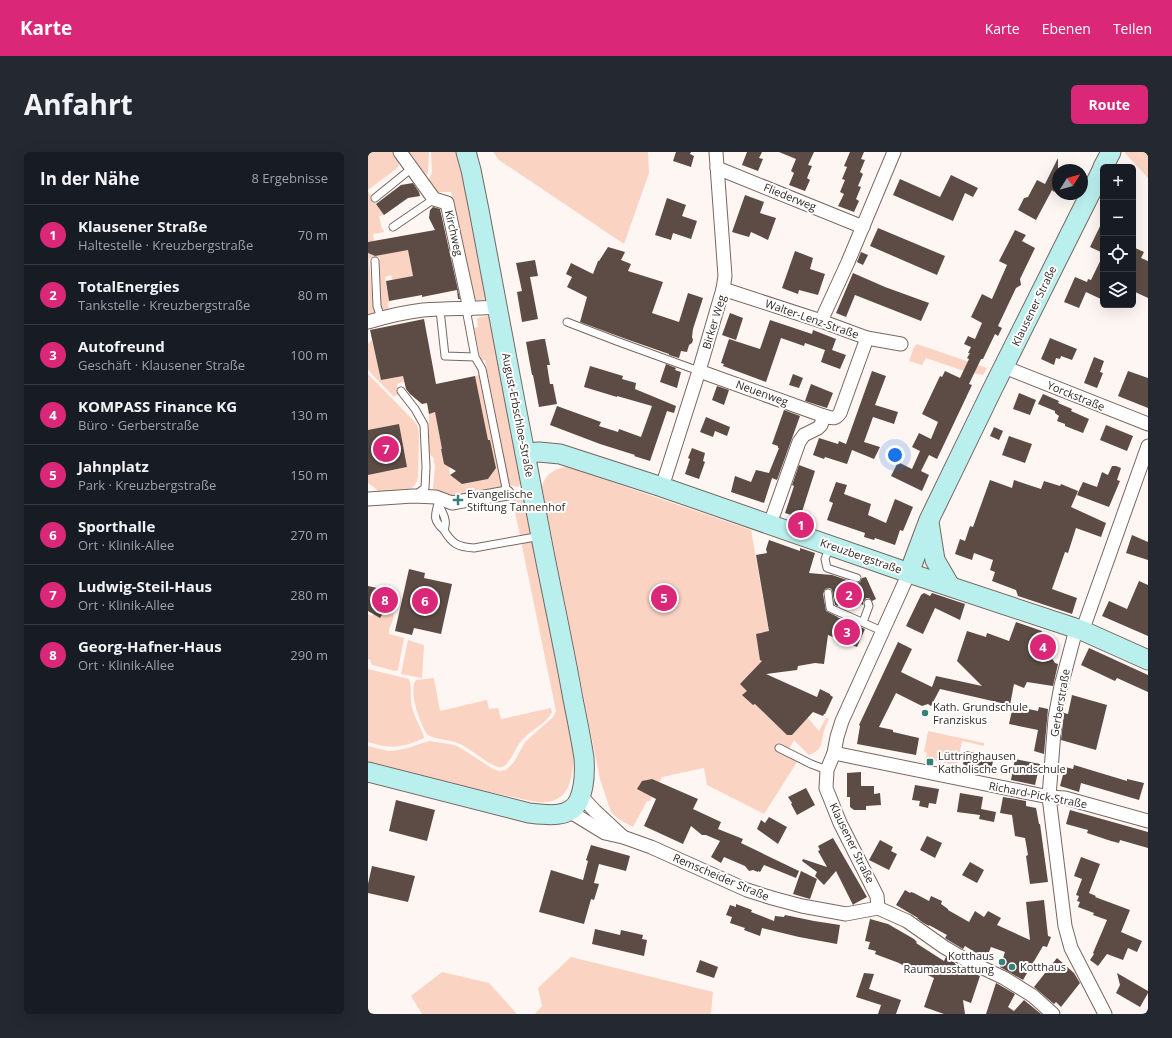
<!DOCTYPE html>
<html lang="de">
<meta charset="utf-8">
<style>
body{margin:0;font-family:"Open Sans",sans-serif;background:#242831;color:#f1f3f6}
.controls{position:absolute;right:12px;top:12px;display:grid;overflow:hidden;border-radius:6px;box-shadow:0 4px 16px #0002}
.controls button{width:36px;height:36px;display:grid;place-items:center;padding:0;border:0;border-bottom:1px solid #363941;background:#171b24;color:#f1f3f6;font:20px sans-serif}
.compass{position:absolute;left:684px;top:12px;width:36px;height:36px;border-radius:50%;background:#171b24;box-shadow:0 4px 16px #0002;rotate:53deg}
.you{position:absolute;left:527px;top:303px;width:14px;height:14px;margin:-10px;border:3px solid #fff;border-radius:50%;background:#1a73e8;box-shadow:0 0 0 6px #1a73e833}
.badge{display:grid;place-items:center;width:26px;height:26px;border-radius:50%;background:#db2777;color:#fff;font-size:13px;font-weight:700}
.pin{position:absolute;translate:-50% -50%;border:2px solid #fff;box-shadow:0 1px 4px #0006}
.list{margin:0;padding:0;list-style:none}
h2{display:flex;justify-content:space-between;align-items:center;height:52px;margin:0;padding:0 16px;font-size:17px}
h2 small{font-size:13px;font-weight:400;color:#9ea1a6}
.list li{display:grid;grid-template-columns:26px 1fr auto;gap:12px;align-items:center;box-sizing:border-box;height:60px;padding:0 16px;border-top:1px solid #363941}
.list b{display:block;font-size:15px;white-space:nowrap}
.list p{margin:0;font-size:13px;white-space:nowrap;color:#9ea1a6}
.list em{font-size:13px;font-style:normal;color:#9ea1a6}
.icon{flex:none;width:22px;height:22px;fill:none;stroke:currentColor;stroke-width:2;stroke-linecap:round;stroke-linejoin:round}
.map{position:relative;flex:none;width:780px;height:862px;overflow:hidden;border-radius:6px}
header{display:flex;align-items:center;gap:24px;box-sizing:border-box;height:56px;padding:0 20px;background:#db2777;color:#fff}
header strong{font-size:19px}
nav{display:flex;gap:22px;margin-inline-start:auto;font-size:14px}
.intro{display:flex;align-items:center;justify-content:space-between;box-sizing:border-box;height:96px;padding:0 24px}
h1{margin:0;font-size:28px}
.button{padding:10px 18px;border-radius:6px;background:#db2777;color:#fff;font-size:14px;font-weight:700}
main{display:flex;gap:24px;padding:0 24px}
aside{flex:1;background:#171b24;border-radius:6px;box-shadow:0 4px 16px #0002}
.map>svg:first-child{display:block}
</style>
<header>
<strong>Karte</strong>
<nav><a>Karte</a><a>Ebenen</a><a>Teilen</a></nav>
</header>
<div class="intro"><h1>Anfahrt</h1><a class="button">Route</a></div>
<main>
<aside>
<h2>In der Nähe<small>8 Ergebnisse</small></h2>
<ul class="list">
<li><span class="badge">1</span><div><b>Klausener Straße</b><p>Haltestelle · Kreuzbergstraße</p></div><em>70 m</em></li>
<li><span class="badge">2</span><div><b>TotalEnergies</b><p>Tankstelle · Kreuzbergstraße</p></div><em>80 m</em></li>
<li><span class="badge">3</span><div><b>Autofreund</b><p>Geschäft · Klausener Straße</p></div><em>100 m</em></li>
<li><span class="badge">4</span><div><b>KOMPASS Finance KG</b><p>Büro · Gerberstraße</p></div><em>130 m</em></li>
<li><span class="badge">5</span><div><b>Jahnplatz</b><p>Park · Kreuzbergstraße</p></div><em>150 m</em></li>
<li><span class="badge">6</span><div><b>Sporthalle</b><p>Ort · Klinik-Allee</p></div><em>270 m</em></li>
<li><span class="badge">7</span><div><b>Ludwig-Steil-Haus</b><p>Ort · Klinik-Allee</p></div><em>280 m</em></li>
<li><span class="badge">8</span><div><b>Georg-Hafner-Haus</b><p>Ort · Klinik-Allee</p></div><em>290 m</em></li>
</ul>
</aside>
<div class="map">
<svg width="780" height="862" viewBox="0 0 780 862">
<rect width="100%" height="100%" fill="#fef6f2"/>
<g fill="#fad3c3">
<polygon points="0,0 27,0 32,8 30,15 28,17 0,38"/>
<polygon points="36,0 61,0 60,20 57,28"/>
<polygon points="63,0 92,0 119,146 115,148 109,148 103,145 83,40 68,40 59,31 64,21"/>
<polygon points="125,0 280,0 281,21 256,92 131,8"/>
<polygon points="757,0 780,0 780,26 757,1"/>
<polygon points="0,39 16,63 11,64 14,77 15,77 16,80 5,82 6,89 0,90"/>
<polygon points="45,94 47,102 41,104 45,124 24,128 23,123 17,125 21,150 20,152 21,158 19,159 13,156 11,151 11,115 12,105 1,107 6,162 0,166 0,101 7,104"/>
<polygon points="119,164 123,166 154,330 150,335 141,333 118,213 117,208 113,209 106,176 110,175 109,166"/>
<polygon points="4,188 13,228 35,224 36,230 31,231 29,233 31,243 28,243 26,245 0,218 0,192"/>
<polygon points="549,192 619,216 615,223 596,219 558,206 554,213 541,209 546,195"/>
<path d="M0,222L45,268L49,273L51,282L50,325C49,330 46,336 40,338C34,340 18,339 11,340L6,335L0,331V323L39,315L0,278Z"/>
<polygon points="111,223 115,242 117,242 134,336 88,346 65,337 67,314 65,305 63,304 62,301 60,299 61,262 67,260 74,297 73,298 76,312 81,314 82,324 95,332 120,327 128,316 122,288 120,288 107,224"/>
<path d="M200,315L383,378L407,514L397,526L440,566L451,579L458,566L461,567C459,571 457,575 456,579C453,591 455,598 441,603L426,588L420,599L429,610L396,662L339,633L336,616L294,625L282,649H279L265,675L249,666L243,660L232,627L174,335C177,322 187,316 200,315Z"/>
<path d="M149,343H154L159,348L206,603C204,630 201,653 168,650L0,614V594L20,599H25L40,596L61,589L82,592L89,594L102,602L125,617L131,619L138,618L146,610L157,590L185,565L188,559L144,345Z"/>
<polygon points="18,456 26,460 25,468 21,477 21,482 36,486 30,518 27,519 4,513 3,511 2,508 0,507 0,462 4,464 6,462"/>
<polygon points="40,488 56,493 54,526 33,522"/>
<path d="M0,517L41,527C44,534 42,542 43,549C44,561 51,572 55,582L56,586C52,588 48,589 44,591C25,597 18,595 0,590Z"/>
<path d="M66,526L72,559L119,548L121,557L130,556L133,567L183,556L184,560C178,572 164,577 155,587C148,594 146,603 140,610C138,614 134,616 130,615C121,613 102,596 90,591C83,588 63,587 59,582C52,571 40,539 48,528Z"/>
<polygon points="560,579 616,591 616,594 594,589 589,614 558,606 559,601 556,600"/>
<polygon points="203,805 345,840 343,862 167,862 174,854 170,836"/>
<polygon points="74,820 121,831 149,862 54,862 43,844"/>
</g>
<g fill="#5c4c45">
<polygon points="308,0 323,0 322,2 326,4 323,15 305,9"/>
<polygon points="379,0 394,0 391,6 395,7 390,19 374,13"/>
<polygon points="411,0 446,0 440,13 444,14 439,26 442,28 437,39 421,33 426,21 423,19 428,7"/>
<polygon points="482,0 496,0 493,7 497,8 492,20 495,22 490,34 493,35 488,47 491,49 486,60 470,54 476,42 472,40 477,28 474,27 479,15 476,14"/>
<polygon points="690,6 690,33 686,40 684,38 668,68 650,58 656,46 660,45 669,28 677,32"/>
<polygon points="583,23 610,36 605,45 597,41 585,69 525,43 532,27 572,45"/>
<polygon points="45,31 51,40 52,44 40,46 16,63 8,52 33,33"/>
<polygon points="377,43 396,50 392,61 408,66 400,88 383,80 381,85 364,80"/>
<polygon points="299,46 318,53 314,64 329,69 323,87 305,81 303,88 287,83"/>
<polygon points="65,55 72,57 92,147 90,147 89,138 54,145 54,143 21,149 18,129 45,124 40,98 7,104 0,101 0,90 67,78 61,66 62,58"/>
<polygon points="735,68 735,101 722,95"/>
<polygon points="510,76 577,104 569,123 502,94"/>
<polygon points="647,78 658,83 654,89 667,96 652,127 653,133 648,136 630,174 634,176 630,184 627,182 615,207 613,207 601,232 604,233 569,307 561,303 553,319 561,323 554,339 523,324 530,310 544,317 552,299 544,295 551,281 563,287 570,270 554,262 572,224 574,225 577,219 592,226 601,207 599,206 602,201 600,201 603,195 596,192 600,184 607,187 614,171 603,165 614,142 624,147 639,113 631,109"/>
<polygon points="240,95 257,100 253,108 263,112 260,119 295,130 284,161 311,170 320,141 335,146 325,177 324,185 325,188 324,191 321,193 319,200 313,199 311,206 301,203 301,202 258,187 212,170 219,145 199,135 204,125 198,122 203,111 225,122 230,109 231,109"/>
<polygon points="765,95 776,100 773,106 780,109 780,146 765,139"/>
<polygon points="427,99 445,106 442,117 457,122 450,143 431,138 430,142 414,136"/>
<polygon points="493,100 500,103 495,113 489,110"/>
<polygon points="735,103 735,148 718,140 711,156 696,150 707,125 719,130 720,127 723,128"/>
<polygon points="167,108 170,124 162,125 170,167 154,170 149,140 154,139 148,111"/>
<polygon points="485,121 517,135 561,151 553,169 487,143 478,165 468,161"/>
<polygon points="362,161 375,166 368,188 354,183"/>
<polygon points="56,167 68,232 107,224 120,288 122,288 128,316 120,327 94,332 82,323 88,319 76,312 73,297 74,297 67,260 61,262 59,251 54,252 42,242 38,237 35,224 13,228 2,178"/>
<polygon points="402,168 444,182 445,178 468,187 464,198 478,203 472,217 453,210 457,198 437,191 436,194 413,186 398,230 355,214 356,212 353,211 361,187 392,197"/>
<polygon points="682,186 709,197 704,208 693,204 692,207 688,206 686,213 673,207"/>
<polygon points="174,187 177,187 182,213 179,213 182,232 185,232 189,252 171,255 165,223 164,223 158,190"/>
<polygon points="726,205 736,209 732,220 735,221 729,236 716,231"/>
<polygon points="298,212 308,216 307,218 313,220 309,236 292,230"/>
<polygon points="222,214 255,224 254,227 268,231 267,237 308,254 306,261 299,259 282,309 266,304 267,303 232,292 182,273 189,254 233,270 231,274 250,280 251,277 273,285 284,254 249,244 249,245 216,235"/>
<polygon points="504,219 518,224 507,253 530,260 526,272 505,265 496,290 512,295 506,307 484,298 479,312 457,305 456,307 445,303 451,286 470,292 471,289 478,292"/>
<polygon points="760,219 780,226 780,256 750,244"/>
<polygon points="425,222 435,226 431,236 421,233"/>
<polygon points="443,232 465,241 459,256 437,249"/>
<polygon points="349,234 361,238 356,253 344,248"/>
<polygon points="651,241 668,248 662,263 645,257"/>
<polygon points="675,242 691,249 690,251 704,257 703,259 721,267 715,281 697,274 697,272 689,269 691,264 687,261 687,259 670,252"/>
<polygon points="416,258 432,264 409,328 404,326 396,351 363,340 367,324 383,330 388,318 401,321 411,296 410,296 410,294 404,292"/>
<polygon points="338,265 362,275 359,284 347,279 345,285 332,280"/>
<polygon points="31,272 39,315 0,323 0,278"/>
<polygon points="738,273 765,284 759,299 732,288"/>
<polygon points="626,275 635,279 631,288 622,284"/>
<polygon points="641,284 664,292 657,311 634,303"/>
<polygon points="324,296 337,301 335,309 337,310 331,327 317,322 322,307 320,306"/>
<polygon points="431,313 447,319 432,366 417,361 426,334 424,333"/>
<polygon points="744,314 748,314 753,316 749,328 752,329 741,355 709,343 715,330 729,335 734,320 740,323"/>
<polygon points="622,328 644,336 646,328 673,337 676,329 692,334 693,332 710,339 703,355 738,371 733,385 708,376 700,401 697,400 684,437 709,446 704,462 650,444 648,438 624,429 627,420 622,418 625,408 606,401 604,408 587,402 592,387 597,389 602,374 605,375"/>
<polygon points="468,330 479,333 476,342 503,352 500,363 518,371 527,347 545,355 535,379 532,378 527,393 507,386 506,388 496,385 497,381 459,368 465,351 461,349"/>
<polygon points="764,383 780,390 780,408 758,401"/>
<polygon points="401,388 432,399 432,396 447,401 441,421 464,423 488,431 492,430 494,426 498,425 508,447 504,449 501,446 498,446 495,450 495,453 475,444 470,454 467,453 464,438 462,436 457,437 455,442 458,459 470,465 469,465 497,477 489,495 460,483 456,512 447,511 430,514 429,518 398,522 449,545 452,537 462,542 462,543 465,545 457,562 456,562 455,564 445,560 424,583 419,583 387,552 385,553 374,543 379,539 372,532 394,509 392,508 388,482 401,479 388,403 399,401 398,397"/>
<polygon points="41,417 57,421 56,426 84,432 73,482 46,476 44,483 27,479"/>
<polygon points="771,429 780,433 780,484 734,464 741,449 759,457"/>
<polygon points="0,434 28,440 12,466 0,459"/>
<polygon points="556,441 562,444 564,441 597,452 592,468 567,456 555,482 538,474 553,443"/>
<polygon points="648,470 674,479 667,498 681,502 687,511 690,512 685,534 659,530 656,536 646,532 642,553 572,537 563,554 560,552 554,554 528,541 511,575 525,578 525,580 551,586 548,603 489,592 492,574 491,573 530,490 544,497 533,520 564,535 568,524 614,534 589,509 599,479 618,485 619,481 641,489"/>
<polygon points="721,496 780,523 780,540 749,526 747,529 713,513"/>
<polygon points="704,543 739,553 728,598 693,588 696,561 700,562"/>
<polygon points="645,554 670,559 671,555 680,557 676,602 666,599 670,578 641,572"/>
<polygon points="598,599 626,605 623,618 621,618 620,622 596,617 597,613 595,612"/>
<polygon points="647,607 672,612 667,633 643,628"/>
<polygon points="706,613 759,629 759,627 776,631 771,648 713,631 711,640 692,634 697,615 705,617"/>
<polygon points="493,620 493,634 506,634 506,642 512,641 513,653 498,654 498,658 486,658 482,655 482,645 479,645 479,621"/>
<polygon points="284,627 330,647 325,657 353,670 350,677 375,687 373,691 431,719 428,726 396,713 392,720 390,719 390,720 385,718 381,719 377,714 356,705 353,711 343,705 352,689 338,683 334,683 323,674 315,692 276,674 288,647 269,637 274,629"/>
<polygon points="547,633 571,637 568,652 561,651 560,656 551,654 552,649 544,648"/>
<polygon points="438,636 447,653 429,663 423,652 424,651 420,645"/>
<polygon points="592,641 615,645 613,657 628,660 626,670 611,667 612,663 589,660"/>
<polygon points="635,645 658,649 658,654 668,656 671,672 672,672 680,730 662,732 658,704 660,703 657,686 647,684 644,663 632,661"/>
<polygon points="28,648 67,658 59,689 21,679"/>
<polygon points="702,658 780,680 780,696 752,688 751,691 743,689 719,681 720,678 698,672"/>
<polygon points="401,665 419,675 410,692 389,677 393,668 397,671"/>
<polygon points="559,684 574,691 567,706 552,698"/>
<polygon points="465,686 499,745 486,752 485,753 468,719 456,733 447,724 449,720 434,709 435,707 459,715 450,699 452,698 450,694"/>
<polygon points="512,688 525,695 523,699 529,702 521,718 501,708"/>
<polygon points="223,693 262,704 258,719 231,712 226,731 231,732 226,748 223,747 216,772 171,760 183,718 215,728 220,709 218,708"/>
<polygon points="713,705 732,712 721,741 728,744 727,745 762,758 753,780 774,789 769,800 760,796 755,808 739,802 730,814 722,808 726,802 725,801 739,768 725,763 726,761 710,755 712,750 709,749 711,744 708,743 714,727 706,724"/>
<polygon points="602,710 616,718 609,731 594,723"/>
<polygon points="4,714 47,724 40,750 0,741 0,732"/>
<polygon points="433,719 449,727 442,747 425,742"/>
<polygon points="537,738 542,741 543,740 546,741 561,749 563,744 574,749 573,752 580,757 580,758 601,770 607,759 616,765 620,759 633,766 629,773 662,788 658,750 676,748 680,784 683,785 679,795 675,794 655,828 632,815 637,800 623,795 618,807 597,794 595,797 580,788 577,786 579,783 561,773 561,774 554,770 549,766 550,766 528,753"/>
<polygon points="368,752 384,758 383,760 406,769 407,764 416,765 417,763 446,769 472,773 469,792 431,785 394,776 392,784 376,778 377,776 362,771 364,765 358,763 362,753 368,755"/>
<polygon points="502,767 520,772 546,787 549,790 548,791 576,809 578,805 587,811 587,812 599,819 612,824 603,851 595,848 597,862 576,862 556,855 566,826 543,815 541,817 531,811 507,802 508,799 500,797 502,790 497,789"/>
<polygon points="227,777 252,783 253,778 275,783 274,787 279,788 276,804 224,792"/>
<polygon points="689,806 706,821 712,831 693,855 688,850 686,852 666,835"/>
<polygon points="332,808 350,815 346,826 328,820"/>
<polygon points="496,821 506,822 501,837 533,848 528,862 510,862 513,853 488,845"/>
<polygon points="749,821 780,839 780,841 772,855 748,841 752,833"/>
<polygon points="628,831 647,842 640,855 646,859 656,848 673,862 618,862"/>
</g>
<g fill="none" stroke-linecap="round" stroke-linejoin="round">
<defs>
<g id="service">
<polyline points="7,46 44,16"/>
<polyline points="25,75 66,47"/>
<polyline points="7,109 9,154 13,166"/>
<polyline points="98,157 107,205 114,217 139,341"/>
<polyline points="72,158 77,204 107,205"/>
<polyline points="199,170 251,190 331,219"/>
<polyline points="33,239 47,257 56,273 58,315 57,336 47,343"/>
<path d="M68,345C71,358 81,365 76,378C84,392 90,395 106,396L173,384"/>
<path d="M70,352C66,365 66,369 76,378"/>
<polyline points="462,394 457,407 459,416 489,426"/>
<polyline points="460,441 462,456 514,479"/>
<polyline points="495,470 501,454 500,451"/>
<polyline points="411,596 443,612 459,618"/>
</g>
<g id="minor">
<polyline points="32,0 66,47 79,51 102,157"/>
<polyline points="349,16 495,75"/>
<polyline points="355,137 453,169 499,186 533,192"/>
<polyline points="453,169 480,110 526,0"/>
<path d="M0,170C17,165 37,160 55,158C80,156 105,157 129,155"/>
<polyline points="636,215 780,272"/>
<path d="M331,219L456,264C464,266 467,268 472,261L499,186"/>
<polyline points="294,335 331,219 355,137 357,124 348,0"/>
<polyline points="0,347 45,344 68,345 84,351 139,341"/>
<polyline points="402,372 431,290 436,283 450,276 453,273 456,264"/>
<polyline points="466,601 681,645 697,646 780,669"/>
<polyline points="213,644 227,659 255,685"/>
<polyline points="201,659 237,681 255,685 283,695 379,738 404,746 434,754 478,762 510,756 539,769 576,795 598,808 636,826 665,844 685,862"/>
<polyline points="510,756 509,744 472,671 458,636 459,618 466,601 469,585 474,569 541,421"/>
<polyline points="737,862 703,796 697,774 681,645 687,566 693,534 706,485 713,478 717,471 780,294"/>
</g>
<g id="secondary">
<polyline points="735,15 743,0"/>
<polyline points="157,301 171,300 192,302 294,335 541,421 713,478 780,508"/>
<polyline points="561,370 567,408 582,434"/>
<polyline points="541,421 561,368 625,236 735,16"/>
<path d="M0,620L161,661C178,663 203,667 211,648C217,634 217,620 216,606C213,586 209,567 205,547C196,496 185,446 175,395C153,283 132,170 111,58L103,18L98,0"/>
</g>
</defs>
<use href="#service" stroke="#786761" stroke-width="9"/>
<use href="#minor" stroke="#786761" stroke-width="15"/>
<use href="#secondary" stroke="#786761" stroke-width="21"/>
<use href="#service" stroke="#fff" stroke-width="7"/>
<use href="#minor" stroke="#fff" stroke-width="13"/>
<use href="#secondary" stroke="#b9efed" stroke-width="19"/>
</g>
<g fill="#377f7b" stroke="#fff" stroke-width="1.5">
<path d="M88 342h4v4h4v4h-4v4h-4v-4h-4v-4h4z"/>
<circle cx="557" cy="561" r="4"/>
<rect x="558" y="606" width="8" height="8" rx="2"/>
<circle cx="634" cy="810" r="4"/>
<circle cx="644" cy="815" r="4"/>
</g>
<g text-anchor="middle" stroke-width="4" stroke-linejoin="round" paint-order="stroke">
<g font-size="11" fill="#312a27" stroke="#fff">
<text transform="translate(422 45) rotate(22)" y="4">Fliederweg</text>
<text transform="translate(86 81) rotate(77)" y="4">Kirchweg</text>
<text transform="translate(666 154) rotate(-64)" y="4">Klausener Straße</text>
<text transform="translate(444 167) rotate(19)" y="4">Walter-Lenz-Straße</text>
<text transform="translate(346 170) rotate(-73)" y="4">Birker Weg</text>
<text transform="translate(394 241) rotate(20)" y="4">Neuenweg</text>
<text transform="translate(708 244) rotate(22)" y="4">Yorckstraße</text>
<text transform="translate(150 263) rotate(79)" y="4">August-Erbschloe-Straße</text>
<text transform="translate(493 404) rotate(19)" y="4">Kreuzbergstraße</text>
<text transform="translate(692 551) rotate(-80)" y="4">Gerberstraße</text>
<text transform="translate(670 643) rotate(11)" y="4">Richard-Pick-Straße</text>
<text transform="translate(484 691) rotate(64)" y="4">Klausener Straße</text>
<text transform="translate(353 725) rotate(23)" y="4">Remscheider Straße</text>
</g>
<g font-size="11" fill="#312a27" stroke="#fff" text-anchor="start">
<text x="99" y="346">Evangelische<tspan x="99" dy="13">Stiftung Tannenhof</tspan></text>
<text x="565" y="559">Kath. Grundschule<tspan x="565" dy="13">Franziskus</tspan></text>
<text x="570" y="608">Lüttringhausen<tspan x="570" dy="13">Katholische Grundschule</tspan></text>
<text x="626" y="808" text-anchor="end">Kotthaus<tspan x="626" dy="13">Raumausstattung</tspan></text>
<text x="652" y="819">Kotthaus</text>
</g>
</g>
</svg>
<div class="controls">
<button>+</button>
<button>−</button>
<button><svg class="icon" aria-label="locate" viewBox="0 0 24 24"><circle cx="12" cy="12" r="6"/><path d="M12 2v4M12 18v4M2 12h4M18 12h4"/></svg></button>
<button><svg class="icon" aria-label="layers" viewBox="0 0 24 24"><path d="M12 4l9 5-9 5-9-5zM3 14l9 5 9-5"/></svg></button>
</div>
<svg class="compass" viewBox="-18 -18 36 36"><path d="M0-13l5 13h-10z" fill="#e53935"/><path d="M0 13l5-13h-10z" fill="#9ea1a6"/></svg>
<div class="you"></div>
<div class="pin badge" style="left:433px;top:373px">1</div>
<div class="pin badge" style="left:481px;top:443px">2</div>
<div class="pin badge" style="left:479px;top:480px">3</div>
<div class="pin badge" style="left:675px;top:495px">4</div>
<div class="pin badge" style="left:296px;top:446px">5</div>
<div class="pin badge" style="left:57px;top:449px">6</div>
<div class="pin badge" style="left:18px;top:297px">7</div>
<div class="pin badge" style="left:17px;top:448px">8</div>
</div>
</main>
